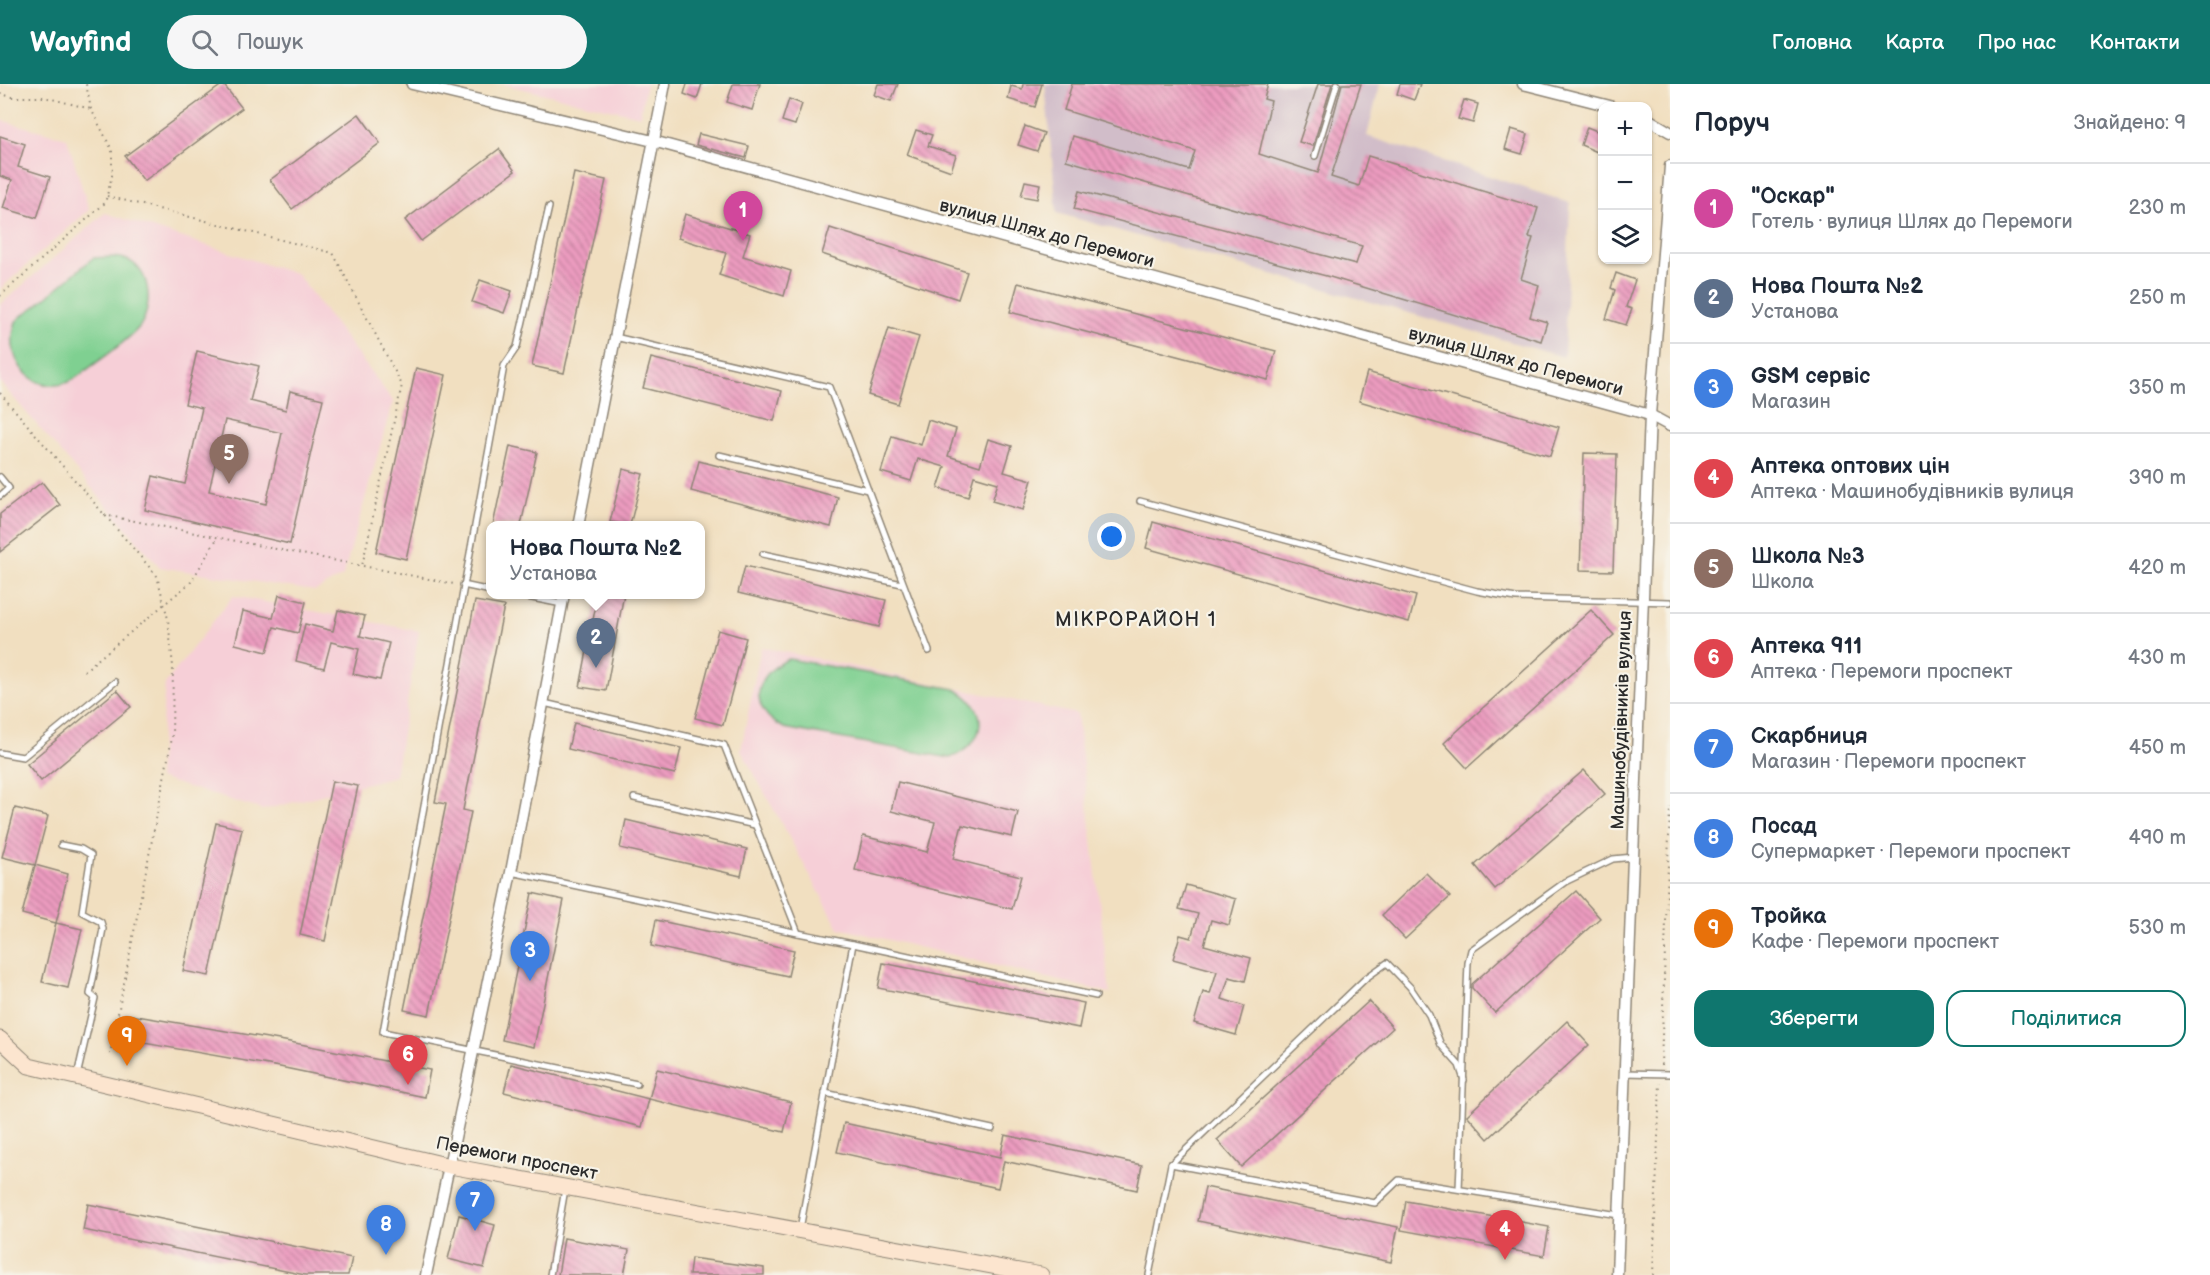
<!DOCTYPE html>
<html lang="uk">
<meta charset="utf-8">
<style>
body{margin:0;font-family:"Balsamiq Sans",sans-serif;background:#f6f6f7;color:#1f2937}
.controls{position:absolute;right:18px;top:18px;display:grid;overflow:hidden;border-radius:12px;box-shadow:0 2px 4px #0004}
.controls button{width:54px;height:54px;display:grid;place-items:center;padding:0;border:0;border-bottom:2px solid #e0e1e3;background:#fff;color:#1f2937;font:30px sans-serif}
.you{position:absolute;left:1112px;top:453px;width:21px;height:21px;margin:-15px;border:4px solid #fff;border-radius:50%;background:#1a73e8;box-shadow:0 0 0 9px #1a73e833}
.badge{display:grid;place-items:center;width:39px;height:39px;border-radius:50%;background:#0f766e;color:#fff;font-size:20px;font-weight:700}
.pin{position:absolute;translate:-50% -50px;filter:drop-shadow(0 2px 3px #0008)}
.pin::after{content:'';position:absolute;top:32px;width:21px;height:18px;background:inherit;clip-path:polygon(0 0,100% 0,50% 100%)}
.popup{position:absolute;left:486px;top:437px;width:219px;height:78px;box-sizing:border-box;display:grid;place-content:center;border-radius:12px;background:#fff;filter:drop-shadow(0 2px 4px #0005);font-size:20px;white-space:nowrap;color:#747a83}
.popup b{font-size:22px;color:#1f2937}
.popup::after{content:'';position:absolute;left:50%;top:100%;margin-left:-12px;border:12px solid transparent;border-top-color:#fff}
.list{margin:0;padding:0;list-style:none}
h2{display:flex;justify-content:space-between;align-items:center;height:78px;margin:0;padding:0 24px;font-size:26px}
h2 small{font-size:20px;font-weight:400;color:#747a83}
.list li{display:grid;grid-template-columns:39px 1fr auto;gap:18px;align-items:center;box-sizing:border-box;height:90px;padding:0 24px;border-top:2px solid #e0e1e3}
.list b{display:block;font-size:22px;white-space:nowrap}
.list p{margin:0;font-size:20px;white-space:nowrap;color:#747a83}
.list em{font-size:20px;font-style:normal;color:#747a83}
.actions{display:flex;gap:12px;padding:18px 24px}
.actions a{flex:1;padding:14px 0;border:2px solid #0f766e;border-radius:18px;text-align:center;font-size:21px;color:#0f766e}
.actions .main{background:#0f766e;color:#fff}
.icon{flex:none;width:33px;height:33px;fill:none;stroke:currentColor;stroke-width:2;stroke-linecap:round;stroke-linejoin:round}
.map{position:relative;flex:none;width:1670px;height:1191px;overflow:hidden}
header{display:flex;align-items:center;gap:36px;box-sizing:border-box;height:84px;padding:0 30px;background:#0f766e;color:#fff}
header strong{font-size:28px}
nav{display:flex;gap:33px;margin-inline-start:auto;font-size:21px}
.search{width:420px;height:54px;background:#f6f6f7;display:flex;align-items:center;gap:15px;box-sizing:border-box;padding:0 21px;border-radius:33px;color:#747a83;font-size:22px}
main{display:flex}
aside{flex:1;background:#fff}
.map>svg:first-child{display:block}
</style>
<header>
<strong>Wayfind</strong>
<div class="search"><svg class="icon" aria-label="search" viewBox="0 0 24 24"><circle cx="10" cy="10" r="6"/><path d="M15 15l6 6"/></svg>Пошук</div>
<nav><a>Головна</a><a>Карта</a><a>Про нас</a><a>Контакти</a></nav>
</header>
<main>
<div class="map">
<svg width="1670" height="1191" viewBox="0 0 1670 1191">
<defs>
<pattern id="building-back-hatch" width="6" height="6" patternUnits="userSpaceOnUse" patternTransform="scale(1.5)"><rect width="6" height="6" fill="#ec9bbf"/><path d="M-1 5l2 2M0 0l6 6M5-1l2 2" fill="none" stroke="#bf7f9b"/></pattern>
</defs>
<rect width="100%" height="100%" fill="#f7f3e8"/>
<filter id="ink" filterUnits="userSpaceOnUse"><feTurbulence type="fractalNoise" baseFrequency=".0167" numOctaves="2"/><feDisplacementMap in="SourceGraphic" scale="12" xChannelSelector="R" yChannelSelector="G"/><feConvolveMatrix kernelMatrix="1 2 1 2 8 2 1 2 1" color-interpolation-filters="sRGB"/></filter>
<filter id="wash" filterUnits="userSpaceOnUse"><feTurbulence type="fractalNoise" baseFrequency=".008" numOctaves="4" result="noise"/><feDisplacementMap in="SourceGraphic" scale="24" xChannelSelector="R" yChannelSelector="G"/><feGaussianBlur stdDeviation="1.35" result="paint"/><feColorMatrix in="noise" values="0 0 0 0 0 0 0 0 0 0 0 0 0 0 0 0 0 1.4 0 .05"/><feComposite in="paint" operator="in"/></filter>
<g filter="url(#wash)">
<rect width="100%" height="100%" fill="#f1dfc0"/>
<g fill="#f6cfd7">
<polygon points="502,0 646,0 640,32"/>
<polygon points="0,36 67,54 89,126 0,205"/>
<polygon points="105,129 297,190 393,317 343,492 315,507 160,483 0,298 0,221"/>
<polygon points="233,512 419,547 395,692 263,726 158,694 165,600"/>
<polygon points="761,563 1077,630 1110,909 839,844 741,666"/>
</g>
<polygon fill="#d1bdc9" points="1045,0 1380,0 1367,52 1570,119 1564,273 1057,129"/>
<g fill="#7fd091" stroke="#557e5e" stroke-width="1.5">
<path d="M93,174C102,174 112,172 121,174C151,180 154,221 140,242C130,256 95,279 80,291C43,321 0,280 16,238C20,231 31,226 37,221C56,205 74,190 93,174Z"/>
<path d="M789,575L955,605C992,624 986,660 950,674L784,644C747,625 753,590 789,575Z"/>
</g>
<g id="blocks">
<g fill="url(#building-back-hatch)" fill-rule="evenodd">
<polygon points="223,0 242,24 144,97 125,72"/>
<polygon points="687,0 702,0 697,15 684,10"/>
<polygon points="733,0 760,0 752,26 727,18"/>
<polygon points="878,0 898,0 891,17 874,11"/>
<polygon points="1023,0 1042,0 1035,23 1008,15 1011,2 1022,5"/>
<polygon points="1072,0 1268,0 1264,15 1271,17 1259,70 1318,89 1342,0 1361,0 1331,93 1359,102 1368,72 1538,124 1529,153 1533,154 1521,195 1539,201 1530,233 1547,238 1541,257 1330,193 1074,125 1079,107 1356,180 1362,162 1066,76 1073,52 1189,86 1195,67 1064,26"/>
<polygon points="1318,0 1332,0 1313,62 1299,58"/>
<polygon points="1400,0 1420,0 1414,16 1397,10"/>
<polygon points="789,15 802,20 795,41 782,37"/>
<polygon points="1464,16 1478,20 1473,39 1458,35"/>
<polygon points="359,30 380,59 292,125 270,96"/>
<polygon points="1025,42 1044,49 1037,67 1018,61"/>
<polygon points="1587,43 1602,49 1602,70 1581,61"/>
<polygon points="1511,45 1528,50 1522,70 1505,65"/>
<polygon points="916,46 932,51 928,62 956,71 951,87 907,71"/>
<polygon points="699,50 749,62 746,74 696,61"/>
<polygon points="0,52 25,60 18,83 50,93 37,134 3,124 12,96 0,92"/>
<polygon points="499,65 515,87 421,157 405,136"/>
<polygon points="574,89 606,96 564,289 532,282"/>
<polygon points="1025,97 1040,100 1037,115 1021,112"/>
<polygon points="685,130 750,150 743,172 791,187 784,212 719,191 726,169 678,154"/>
<polygon points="830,144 967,188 958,215 822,170"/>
<polygon points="1616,189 1635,196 1626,223 1632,225 1626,241 1606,235 1615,206 1611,204"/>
<polygon points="480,196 512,207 504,229 472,218"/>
<polygon points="1018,199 1276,267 1268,296 1010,228"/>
<polygon points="889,244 919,253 898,320 868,311"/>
<path d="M197,267L259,282L250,317L286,326L290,307L323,315L290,460L145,426L153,392L185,400L202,324L185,320ZM225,336L282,349L266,420L209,407Z"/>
<polygon points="651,274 782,307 774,337 643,304"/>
<polygon points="416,284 446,291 406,475 376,468"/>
<polygon points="1367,288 1559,343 1550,372 1359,317"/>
<polygon points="928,336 956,345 948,372 980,382 988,355 1012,362 1004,388 1032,396 1023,426 992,417 998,399 974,392 968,413 938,404 945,383 918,375 911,397 881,388 892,352 921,361"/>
<polygon points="510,362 537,368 521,441 493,441"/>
<polygon points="1584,369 1617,370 1613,487 1580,486"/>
<polygon points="699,377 838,413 831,443 691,407"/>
<polygon points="623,385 643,390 630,441 610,438"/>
<polygon points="42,398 60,421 0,468 0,430"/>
<polygon points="1153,438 1416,512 1409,538 1146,464"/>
<polygon points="745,482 886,516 879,543 738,509"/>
<polygon points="598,510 624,510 606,607 580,603"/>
<polygon points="279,511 306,518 298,549 274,543 267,568 235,560 243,527 273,534"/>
<polygon points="475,517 504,522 463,726 471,728 429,931 404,926 446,720 435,718"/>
<polygon points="338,526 365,532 360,552 389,559 380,596 353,590 359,565 331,558 324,584 296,577 305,540 333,547"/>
<polygon points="1591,526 1614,551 1467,684 1444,659"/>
<polygon points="718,546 746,554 723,641 695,634"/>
<polygon points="117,606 131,623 41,697 27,680"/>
<polygon points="574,639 681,664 675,690 568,665"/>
<polygon points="1584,686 1605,710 1495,805 1475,781"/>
<polygon points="332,697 358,702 325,857 300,851"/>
<polygon points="898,698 1018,728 1012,753 962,741 953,775 1021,792 1012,825 855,786 863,752 927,768 935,738 891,727"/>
<polygon points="15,724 48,732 35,781 2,773"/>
<polygon points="626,736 747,765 741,792 620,764"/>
<polygon points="216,739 242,745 209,892 183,887"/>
<polygon points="35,781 68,790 56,839 22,830"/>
<polygon points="1426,789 1450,813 1405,855 1382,831"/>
<polygon points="1186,801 1236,815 1229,841 1211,836 1204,861 1251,874 1245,897 1229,893 1222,915 1244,922 1236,951 1194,939 1203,908 1210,910 1217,887 1173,875 1180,851 1191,854 1198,830 1179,825"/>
<polygon points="1576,807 1600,834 1495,929 1472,904 1472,900"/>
<polygon points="532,809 564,816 534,963 502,956"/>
<polygon points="656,836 794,866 788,892 651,862"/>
<polygon points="56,839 82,845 68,904 42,898"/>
<polygon points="883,879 1084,919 1079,944 878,904"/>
<polygon points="1369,917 1393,944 1241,1083 1217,1056"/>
<polygon points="125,930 285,957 430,986 425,1013 280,983 121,955"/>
<polygon points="1567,937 1589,961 1488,1055 1467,1031"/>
<polygon points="511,980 649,1015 642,1043 504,1008"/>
<polygon points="657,985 791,1018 784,1048 649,1015"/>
<polygon points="844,1039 1000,1073 1005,1051 1142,1081 1137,1106 1004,1077 998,1104 837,1068"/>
<polygon points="1205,1103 1398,1143 1391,1178 1198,1137"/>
<polygon points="1406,1117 1549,1143 1544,1172 1401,1146"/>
<polygon points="88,1120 352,1174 348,1191 305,1191 83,1146"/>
<polygon points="459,1131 495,1141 484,1184 448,1175"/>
<polygon points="564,1154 629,1166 624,1191 558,1191"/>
<polygon points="691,1174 764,1184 764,1191 689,1191"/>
</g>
</g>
</g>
<g filter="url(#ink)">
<use href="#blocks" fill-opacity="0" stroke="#8e8576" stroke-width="1.5"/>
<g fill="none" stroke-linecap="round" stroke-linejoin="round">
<defs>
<g id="lane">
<polyline points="1315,72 1337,0"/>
<polyline points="549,123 517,263 504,282 383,948 637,1000"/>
<polyline points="615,253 829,303 929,567"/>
<polyline points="719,371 868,406"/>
<polyline points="0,393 9,404 0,412"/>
<polyline points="1140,417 1477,507 1516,514 1670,518"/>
<polyline points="763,470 902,500"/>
<polyline points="463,501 491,507"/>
<polyline points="512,510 562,520"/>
<polyline points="0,669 23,673 115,598"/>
<polyline points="634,714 755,741"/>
<polyline points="61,761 81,765 91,771 82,828 101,838 103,845 90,910 95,914 77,992"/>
<polyline points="511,788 798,849 724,661 544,619"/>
<polyline points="798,849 853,860 800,1145"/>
<polyline points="853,860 1096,912"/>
<polyline points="1624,989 1670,990"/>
<polyline points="825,1009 992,1045"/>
<polyline points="1171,1080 1375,1119 1399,1096 1619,1131"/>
<polyline points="1459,1105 1468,879 1471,866 1565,798 1613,775 1633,773"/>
<polyline points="550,1191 565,1105"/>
<polyline points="1149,1191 1171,1080 1366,894 1387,879 1410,903 1429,931 1441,961 1459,981 1464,996"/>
</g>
<g id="street">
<polyline points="412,0 653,57 1650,331 1670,342"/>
<polyline points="1523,0 1610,22"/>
<polyline points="1648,35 1670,48"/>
<polyline points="578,442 665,0"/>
<polyline points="426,1191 511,788 564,510"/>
<polyline points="1617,1191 1650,331 1670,82"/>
</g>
<polyline id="secondary" points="0,955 29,982 450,1082 1041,1191"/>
</defs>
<use href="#lane" stroke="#8e8576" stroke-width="8"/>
<use href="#street" stroke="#8e8576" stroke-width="13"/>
<use href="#secondary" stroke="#8e8576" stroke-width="17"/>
<g stroke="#8e8576" stroke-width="2" stroke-dasharray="1.5 4.5" stroke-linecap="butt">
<polyline points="0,10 13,13 44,13 91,25"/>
<polyline points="107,112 333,169 402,301 362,482"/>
<polyline points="0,212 105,119 112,92 112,66 91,25 86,0"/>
<polyline points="0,309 157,492 168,535 173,582 172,654 110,970"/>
<polyline points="104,431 454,500"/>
<polyline points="84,587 191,498 218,453"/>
<polyline points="1661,981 1670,723"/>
<polyline points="1653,1191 1660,999"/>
</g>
<use href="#lane" stroke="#fff" stroke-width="5"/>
<use href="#street" stroke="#fff" stroke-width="10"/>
<use href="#secondary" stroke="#fce5cf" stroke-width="15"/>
</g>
</g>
<g text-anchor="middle" stroke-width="4.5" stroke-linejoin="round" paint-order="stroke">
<g font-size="18" fill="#2b2b2b" stroke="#f7f3e8">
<text transform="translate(1047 149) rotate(15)" y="6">вулиця Шлях до Перемоги</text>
<text transform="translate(1516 277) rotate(15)" y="6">вулиця Шлях до Перемоги</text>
<text transform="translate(1621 636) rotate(-88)" y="6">Машинобудівників вулиця</text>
<text transform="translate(517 1074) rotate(11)" y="6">Перемоги проспект</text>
</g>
<g font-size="20" letter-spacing="1.5" fill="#2b2b2b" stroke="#f7f3e8">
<text x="1136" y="542">МІКРОРАЙОН 1</text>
</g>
</g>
</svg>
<div class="controls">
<button>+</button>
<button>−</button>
<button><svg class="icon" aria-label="layers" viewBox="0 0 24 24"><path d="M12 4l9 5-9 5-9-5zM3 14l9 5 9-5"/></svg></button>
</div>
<div class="you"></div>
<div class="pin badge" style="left:743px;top:157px;background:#d1479c">1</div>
<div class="pin badge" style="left:596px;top:584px;background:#5c6f8a">2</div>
<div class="popup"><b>Нова Пошта №2</b>Установа</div>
<div class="pin badge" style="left:530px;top:897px;background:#3f7fe0">3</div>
<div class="pin badge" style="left:1505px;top:1176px;background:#e0444e">4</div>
<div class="pin badge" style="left:229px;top:400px;background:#8d6e63">5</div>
<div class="pin badge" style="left:408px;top:1001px;background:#e0444e">6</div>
<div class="pin badge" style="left:475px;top:1147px;background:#3f7fe0">7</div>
<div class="pin badge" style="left:386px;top:1171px;background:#3f7fe0">8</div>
<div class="pin badge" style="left:127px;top:982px;background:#e8710a">9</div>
</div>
<aside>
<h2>Поруч<small>Знайдено: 9</small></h2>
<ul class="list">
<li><span class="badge" style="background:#d1479c">1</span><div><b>&quot;Оскар&quot;</b><p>Готель · вулиця Шлях до Перемоги</p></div><em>230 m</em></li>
<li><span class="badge" style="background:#5c6f8a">2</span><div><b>Нова Пошта №2</b><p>Установа</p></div><em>250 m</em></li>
<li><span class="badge" style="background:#3f7fe0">3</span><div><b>GSM сервіс</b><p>Магазин</p></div><em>350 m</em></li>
<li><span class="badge" style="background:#e0444e">4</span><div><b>Аптека оптових цін</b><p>Аптека · Машинобудівників вулиця</p></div><em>390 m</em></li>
<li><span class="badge" style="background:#8d6e63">5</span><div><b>Школа №3</b><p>Школа</p></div><em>420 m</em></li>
<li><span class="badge" style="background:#e0444e">6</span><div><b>Аптека 911</b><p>Аптека · Перемоги проспект</p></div><em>430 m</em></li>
<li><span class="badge" style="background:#3f7fe0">7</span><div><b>Скарбниця</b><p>Магазин · Перемоги проспект</p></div><em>450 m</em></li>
<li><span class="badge" style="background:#3f7fe0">8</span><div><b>Посад</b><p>Супермаркет · Перемоги проспект</p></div><em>490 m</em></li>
<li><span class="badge" style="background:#e8710a">9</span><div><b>Тройка</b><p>Кафе · Перемоги проспект</p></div><em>530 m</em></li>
</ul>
<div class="actions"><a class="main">Зберегти</a><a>Поділитися</a></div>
</aside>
</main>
